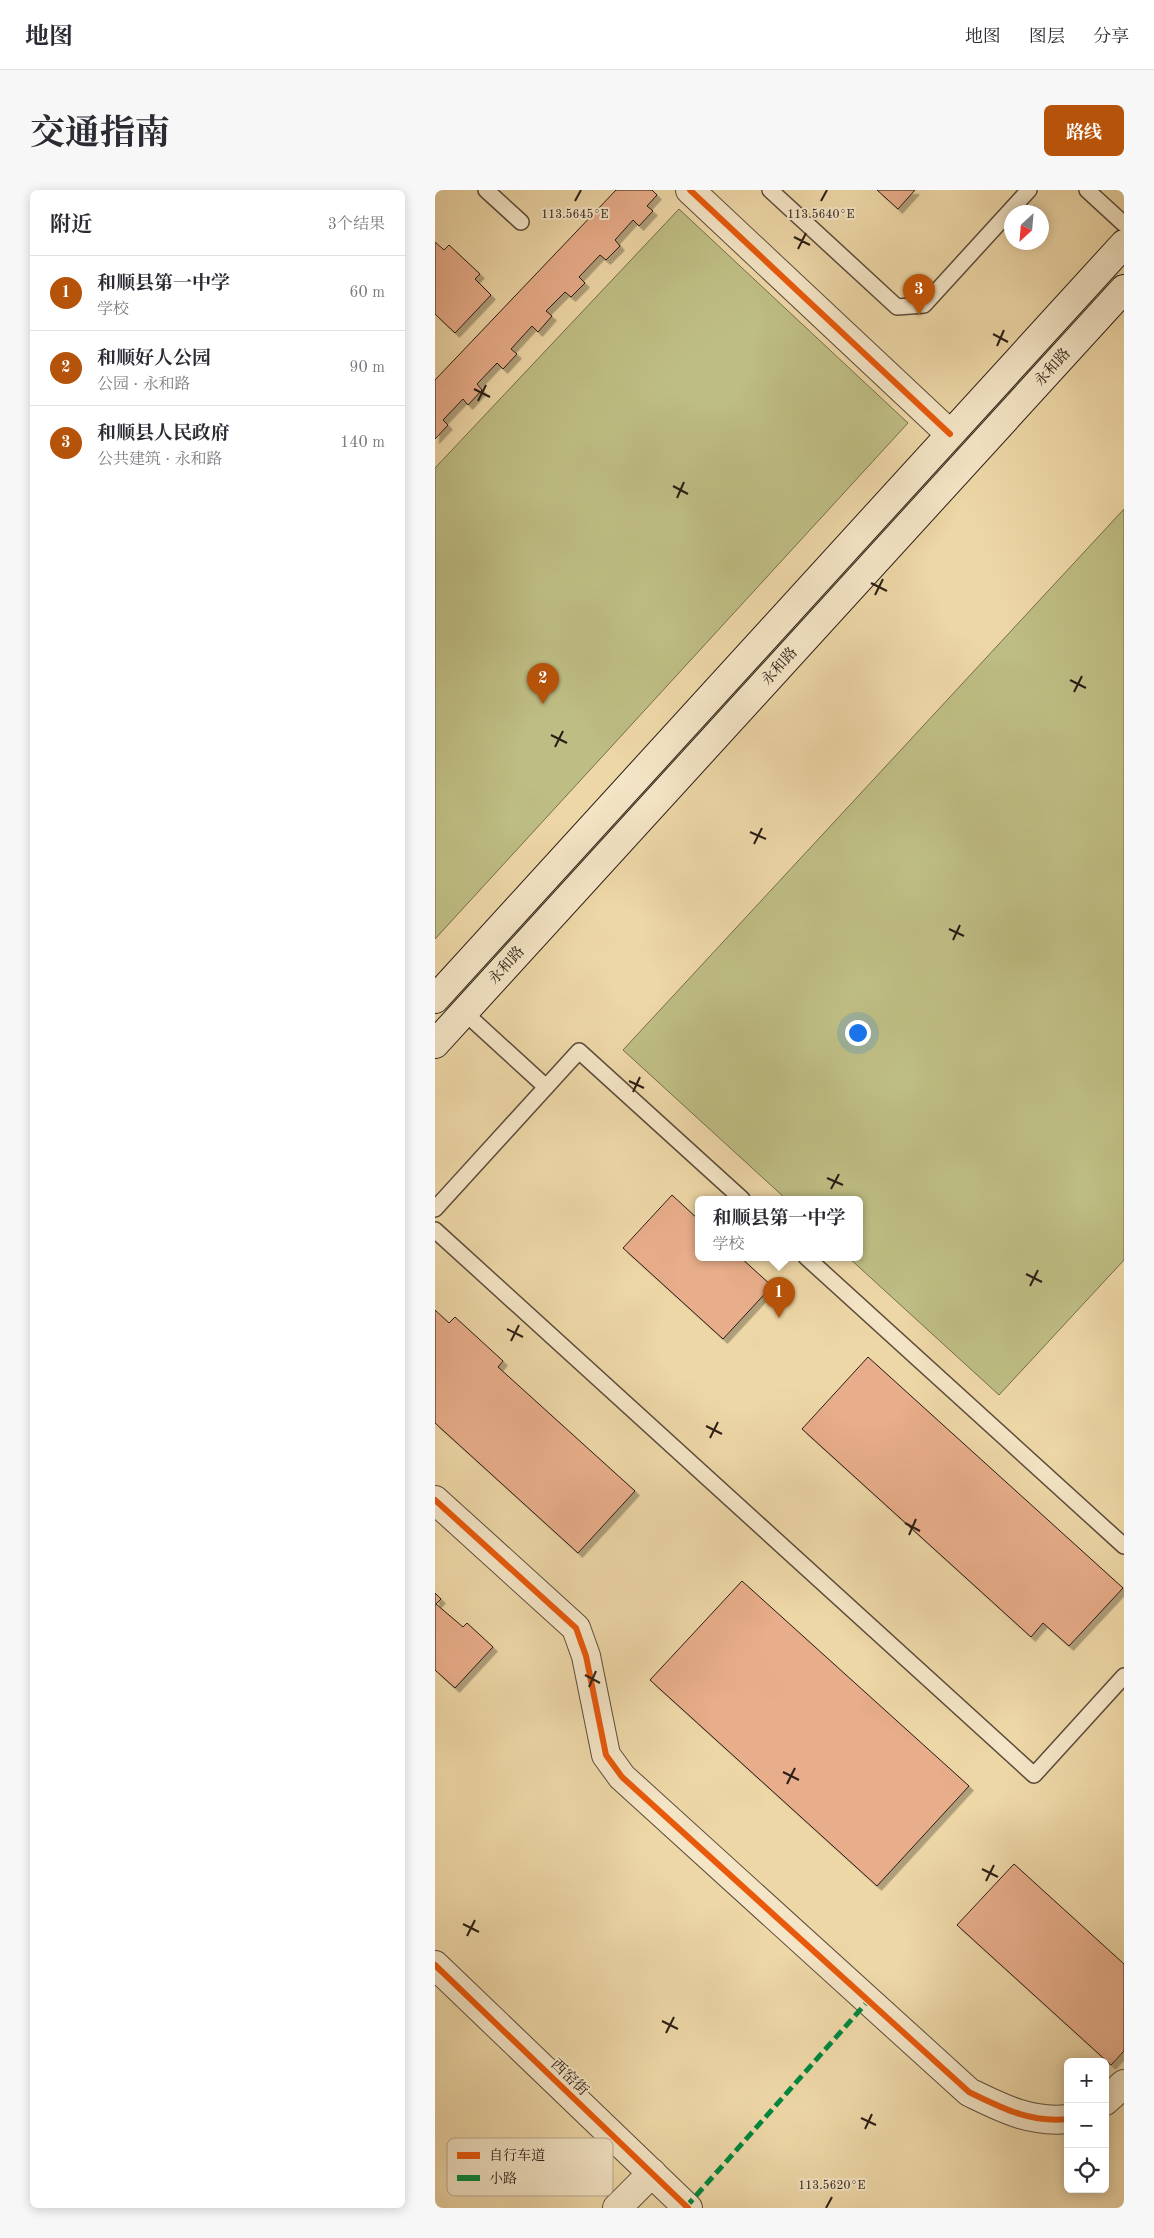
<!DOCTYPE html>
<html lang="zh">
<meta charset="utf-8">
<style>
body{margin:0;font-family:"Old Standard TT","Noto Serif SC",serif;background:#f7f7f7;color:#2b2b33}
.controls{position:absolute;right:15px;bottom:15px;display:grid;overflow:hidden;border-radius:8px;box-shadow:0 2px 12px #0003}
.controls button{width:45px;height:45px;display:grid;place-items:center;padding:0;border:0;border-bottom:1px solid #e1e1e2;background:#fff;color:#2b2b33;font:25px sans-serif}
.compass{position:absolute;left:569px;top:15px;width:45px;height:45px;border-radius:50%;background:#fff;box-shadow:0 2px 12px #0003;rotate:206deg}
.you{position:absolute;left:422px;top:842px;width:18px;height:18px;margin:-12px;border:4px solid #fff;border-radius:50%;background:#1a73e8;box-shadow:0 0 0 8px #1a73e833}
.badge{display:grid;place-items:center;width:32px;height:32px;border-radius:50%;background:#b45309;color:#fff;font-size:16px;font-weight:700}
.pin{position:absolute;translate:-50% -41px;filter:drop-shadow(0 1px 2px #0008)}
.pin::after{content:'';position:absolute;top:26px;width:18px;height:15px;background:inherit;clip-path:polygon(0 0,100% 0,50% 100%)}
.popup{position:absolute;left:260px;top:1006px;width:168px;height:65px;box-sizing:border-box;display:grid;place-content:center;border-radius:8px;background:#fff;filter:drop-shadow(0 1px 4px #0005);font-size:16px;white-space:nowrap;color:#7c7c81}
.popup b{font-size:19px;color:#2b2b33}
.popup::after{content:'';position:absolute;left:50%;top:100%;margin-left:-10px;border:10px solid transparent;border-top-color:#fff}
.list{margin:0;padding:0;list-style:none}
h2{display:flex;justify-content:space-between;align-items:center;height:65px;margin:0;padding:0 20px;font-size:21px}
h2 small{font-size:16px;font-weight:400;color:#7c7c81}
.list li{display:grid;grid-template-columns:32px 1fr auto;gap:15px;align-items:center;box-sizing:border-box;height:75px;padding:0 20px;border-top:1px solid #e1e1e2}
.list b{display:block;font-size:19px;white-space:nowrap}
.list p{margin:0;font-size:16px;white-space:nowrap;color:#7c7c81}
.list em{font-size:16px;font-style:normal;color:#7c7c81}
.icon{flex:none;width:28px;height:28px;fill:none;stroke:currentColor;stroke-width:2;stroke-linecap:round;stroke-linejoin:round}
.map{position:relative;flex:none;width:689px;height:2018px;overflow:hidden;border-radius:8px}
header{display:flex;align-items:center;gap:30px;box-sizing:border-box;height:70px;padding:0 25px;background:#fff;border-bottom:1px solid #e1e1e2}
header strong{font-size:24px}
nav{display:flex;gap:28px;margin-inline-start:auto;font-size:18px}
.intro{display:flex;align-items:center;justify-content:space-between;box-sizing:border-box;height:120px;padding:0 30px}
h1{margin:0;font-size:35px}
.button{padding:12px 22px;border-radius:8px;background:#b45309;color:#fff;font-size:18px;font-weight:700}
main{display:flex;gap:30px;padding:0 30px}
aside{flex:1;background:#fff;border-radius:8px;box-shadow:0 2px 12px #0003}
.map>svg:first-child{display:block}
</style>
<header>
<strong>地图</strong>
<nav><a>地图</a><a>图层</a><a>分享</a></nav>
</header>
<div class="intro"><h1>交通指南</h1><a class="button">路线</a></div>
<main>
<aside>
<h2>附近<small>3个结果</small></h2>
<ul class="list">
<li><span class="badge">1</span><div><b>和顺县第一中学</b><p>学校</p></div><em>60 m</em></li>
<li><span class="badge">2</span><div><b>和顺好人公园</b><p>公园 · 永和路</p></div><em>90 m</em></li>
<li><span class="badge">3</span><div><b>和顺县人民政府</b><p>公共建筑 · 永和路</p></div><em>140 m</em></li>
</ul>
</aside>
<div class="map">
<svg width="689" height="2018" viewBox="0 0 689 2018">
<defs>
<filter id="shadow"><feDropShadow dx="4.5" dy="4.5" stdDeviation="0" flood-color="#0004"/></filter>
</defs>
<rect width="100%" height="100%" fill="#eed7a7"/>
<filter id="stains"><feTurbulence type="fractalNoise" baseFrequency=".004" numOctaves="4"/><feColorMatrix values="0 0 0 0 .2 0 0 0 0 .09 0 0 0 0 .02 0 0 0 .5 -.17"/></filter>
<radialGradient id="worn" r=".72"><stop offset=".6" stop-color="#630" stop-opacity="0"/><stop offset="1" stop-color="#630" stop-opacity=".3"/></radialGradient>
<g fill="#bebd83" stroke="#746d4c">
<polygon points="244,19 473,233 0,749 0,278"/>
<polygon points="689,319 689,1070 564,1205 413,1067 424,1067 424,1009 351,1009 188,860"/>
</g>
<g fill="#e8ad8a" stroke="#2a1d15" filter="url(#shadow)">
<polygon points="181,0 217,0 222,5 212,16 218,21 204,36 198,30 180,50 185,56 171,70 165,65 144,87 150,93 136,107 130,102 111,121 117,126 103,142 97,136 76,159 82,164 68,179 62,173 42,194 47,200 33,215 28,209 8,230 13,235 0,249 0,190"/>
<polygon points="442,0 480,0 463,19"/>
<polygon points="0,52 9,60 14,55 45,84 40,89 56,105 20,143 0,124"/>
<polygon points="237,1005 264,1030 264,1067 305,1067 337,1096 288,1149 188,1058"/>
<polygon points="0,1120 14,1133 20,1127 68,1171 63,1177 200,1301 143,1363 0,1233"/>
<polygon points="433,1167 688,1398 634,1456 608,1433 596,1447 367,1239"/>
<polygon points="307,1391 534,1596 442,1696 215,1490"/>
<polygon points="0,1403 6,1409 1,1414 28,1437 32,1433 58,1457 20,1498 0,1480"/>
<polygon points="579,1674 689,1774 689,1861 676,1875 522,1735"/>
</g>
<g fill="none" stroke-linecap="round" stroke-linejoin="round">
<defs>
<g id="service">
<polyline points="51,0 86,32"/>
<polyline points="335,0 462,117 489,115 594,0"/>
<polyline points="652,0 689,34"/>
<polyline points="29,822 111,897"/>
<polyline points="0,1019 144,861 307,1009"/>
<polyline points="0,1040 599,1585 689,1486"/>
<polyline points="371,1067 689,1356"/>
</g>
<g id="minor">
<polyline points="255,0 515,244"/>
<path d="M0,1310L141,1438L151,1466L171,1565L187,1587L534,1902C567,1918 595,1933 633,1929"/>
<polyline points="0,1775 253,2018"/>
<polyline points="670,1911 689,1894"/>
<polyline points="182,2018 217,1983"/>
</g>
<g id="secondary">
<polyline points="0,809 689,54"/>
<polyline points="0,854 689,99"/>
</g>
</defs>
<use href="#service" stroke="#5b4c3a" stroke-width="18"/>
<use href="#minor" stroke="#5b4c3a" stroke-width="30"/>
<use href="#secondary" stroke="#2a1d15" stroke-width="30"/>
<use href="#service" stroke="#f4e5c6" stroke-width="15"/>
<use href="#minor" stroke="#f4e5c6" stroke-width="28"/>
<use href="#secondary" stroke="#f4e5c6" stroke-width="28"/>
<polyline stroke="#00873e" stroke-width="5" stroke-dasharray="10 5" stroke-linecap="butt" points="251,2017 433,1811"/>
<defs>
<g id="cycleway">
<polyline points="255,0 515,244"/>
<path d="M0,1310L141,1438L151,1466L171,1565L187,1587L534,1902C567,1918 595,1933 633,1929"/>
<polyline points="0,1775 253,2018"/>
</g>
</defs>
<use href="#cycleway" stroke="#f4e5c6" stroke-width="9"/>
<use href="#cycleway" stroke="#e8590c" stroke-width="6"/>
</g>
<path fill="none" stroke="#2a1d15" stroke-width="2" d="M140,11L146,0M386,11L392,0M359,47L375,55M363,59L371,43M558,144L573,152M562,156L569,140M39,199L55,207M43,211L51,195M238,296L253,304M242,308L249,292M436,393L452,401M440,405L448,389M635,490L651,498M639,502L647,486M116,545L132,553M120,557L128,541M315,642L331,649M319,654L327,638M514,739L529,746M518,750L525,735M194,891L209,898M198,902L205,887M392,988L408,995M396,999L404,984M591,1084L607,1092M595,1096L603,1080M72,1139L88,1147M76,1151L84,1135M271,1236L287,1244M275,1248L283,1232M470,1333L485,1341M474,1345L481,1329M150,1485L165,1493M154,1497L161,1481M348,1582L364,1590M352,1594L360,1578M547,1679L563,1687M551,1691L559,1675M28,1734L44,1742M32,1746L40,1730M227,1831L243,1839M231,1843L239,1827M426,1928L441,1935M430,1939L437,1924M391,2018L397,2007"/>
<g text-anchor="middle" stroke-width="4" stroke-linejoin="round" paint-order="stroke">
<g font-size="15" fill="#2a1d15" stroke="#f4e5c6">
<text transform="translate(617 177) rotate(-48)" y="5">永和路</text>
<text transform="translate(344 476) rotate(-48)" y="5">永和路</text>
<text transform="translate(71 775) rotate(-48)" y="5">永和路</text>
<text transform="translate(135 1887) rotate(44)" y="5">西窑街</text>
</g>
</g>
<rect x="12" y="1948" width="166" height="58" rx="8" fill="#f4e5c6" stroke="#b7a991" stroke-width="1"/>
<rect x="22" y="1962" width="23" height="7" fill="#e8590c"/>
<rect x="22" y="1985" width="23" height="6" fill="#00873e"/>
<g font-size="14" fill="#2a1d15">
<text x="54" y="1970">自行车道</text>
<text x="54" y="1993">小路</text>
</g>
<g font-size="12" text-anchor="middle" fill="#2a1d15" stroke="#f4e5c6" stroke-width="4" stroke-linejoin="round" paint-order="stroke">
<text x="140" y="28">113.5645°E</text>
<text x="386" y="28">113.5640°E</text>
<text x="397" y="1999">113.5620°E</text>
</g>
<rect width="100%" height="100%" filter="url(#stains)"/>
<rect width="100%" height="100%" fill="url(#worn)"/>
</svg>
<div class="controls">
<button>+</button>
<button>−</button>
<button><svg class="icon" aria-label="locate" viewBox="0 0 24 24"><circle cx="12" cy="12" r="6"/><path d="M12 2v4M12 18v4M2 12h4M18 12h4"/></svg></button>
</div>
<svg class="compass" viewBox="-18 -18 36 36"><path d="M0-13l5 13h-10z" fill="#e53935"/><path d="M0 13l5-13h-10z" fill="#7c7c81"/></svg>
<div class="you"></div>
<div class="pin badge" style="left:344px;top:1128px">1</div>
<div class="popup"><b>和顺县第一中学</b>学校</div>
<div class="pin badge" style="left:108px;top:514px">2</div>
<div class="pin badge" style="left:484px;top:125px">3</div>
</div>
</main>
